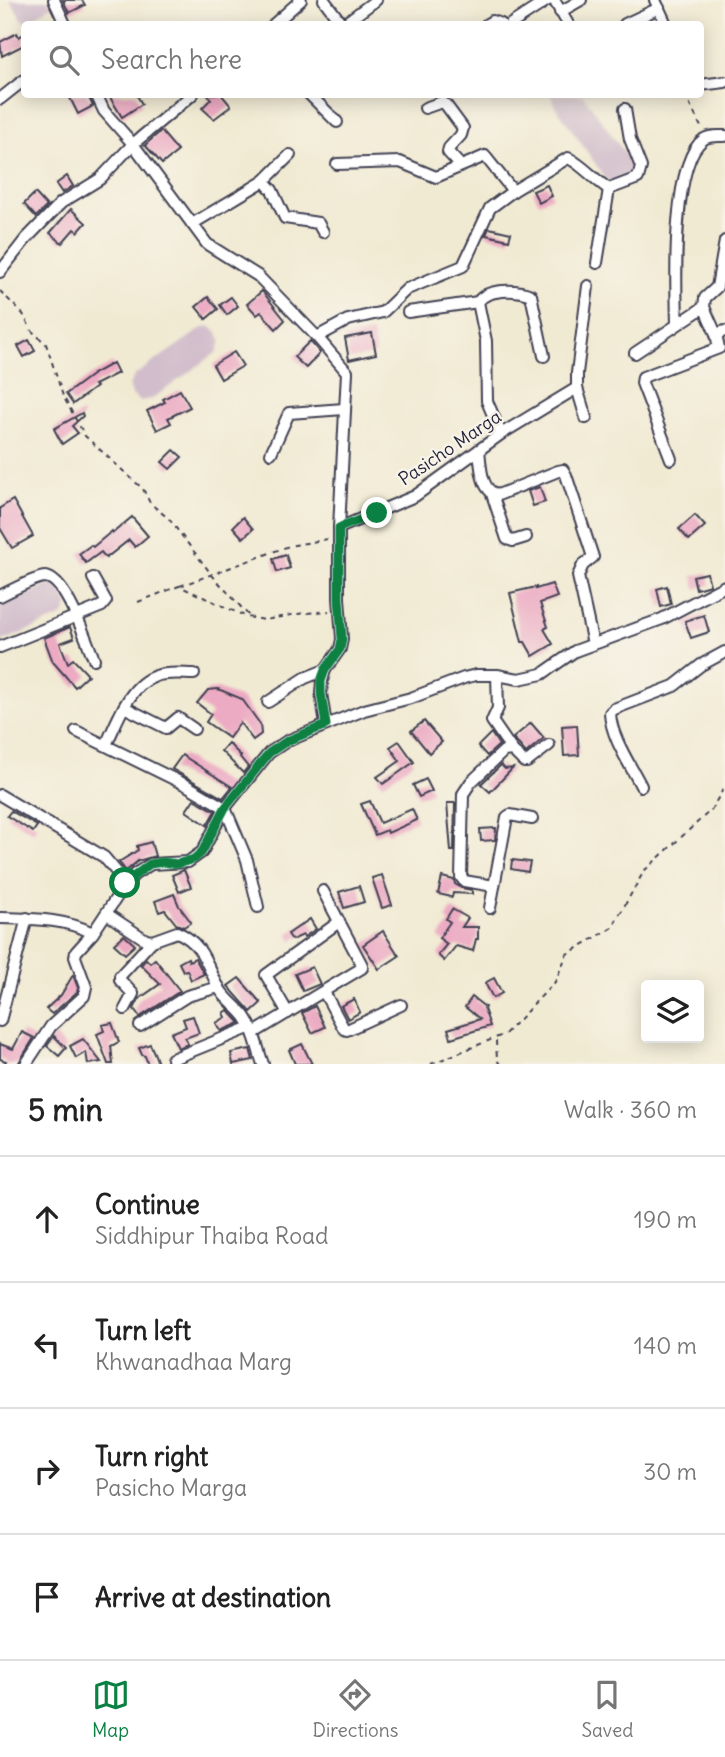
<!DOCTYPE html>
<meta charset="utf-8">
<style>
body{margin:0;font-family:Delius,sans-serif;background:#f6f6f6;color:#222}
.controls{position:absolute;right:21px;bottom:21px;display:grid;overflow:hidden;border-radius:7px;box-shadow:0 4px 18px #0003}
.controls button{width:63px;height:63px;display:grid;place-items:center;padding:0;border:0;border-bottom:2px solid #e0e0e0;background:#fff;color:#222;font:35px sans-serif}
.stop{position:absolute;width:21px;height:21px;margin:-16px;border:5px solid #0b8043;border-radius:50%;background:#fff}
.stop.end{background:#0b8043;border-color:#fff;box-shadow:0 2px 7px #0008}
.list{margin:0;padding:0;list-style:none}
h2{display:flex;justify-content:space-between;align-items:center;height:91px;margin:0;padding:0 28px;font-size:30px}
h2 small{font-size:23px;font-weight:400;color:#767676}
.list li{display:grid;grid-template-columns:46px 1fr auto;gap:21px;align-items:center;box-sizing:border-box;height:126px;padding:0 28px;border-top:2px solid #e0e0e0}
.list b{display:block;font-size:26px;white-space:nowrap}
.list p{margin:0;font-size:23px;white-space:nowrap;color:#767676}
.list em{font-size:23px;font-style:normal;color:#767676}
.icon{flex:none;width:38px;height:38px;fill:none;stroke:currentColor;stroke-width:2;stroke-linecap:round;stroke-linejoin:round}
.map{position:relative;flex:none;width:725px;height:1064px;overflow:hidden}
.search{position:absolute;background:#fff;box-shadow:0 4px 18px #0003;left:21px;right:21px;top:21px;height:77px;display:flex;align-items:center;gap:18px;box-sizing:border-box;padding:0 24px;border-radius:7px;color:#767676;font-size:26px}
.sheet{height:595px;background:#fff}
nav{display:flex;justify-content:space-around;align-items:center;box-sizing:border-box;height:98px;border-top:2px solid #e0e0e0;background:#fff;font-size:19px;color:#767676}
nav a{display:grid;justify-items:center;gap:4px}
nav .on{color:#0b8043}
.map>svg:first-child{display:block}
</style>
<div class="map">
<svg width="725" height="1064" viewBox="0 0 725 1064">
<rect width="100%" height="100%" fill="#f7f3e8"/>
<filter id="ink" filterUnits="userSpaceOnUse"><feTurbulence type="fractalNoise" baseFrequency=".0143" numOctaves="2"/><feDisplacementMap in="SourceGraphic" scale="14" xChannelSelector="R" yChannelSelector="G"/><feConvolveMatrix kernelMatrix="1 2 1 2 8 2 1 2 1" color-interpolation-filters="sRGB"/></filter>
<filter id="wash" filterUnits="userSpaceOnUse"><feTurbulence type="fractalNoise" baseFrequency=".00686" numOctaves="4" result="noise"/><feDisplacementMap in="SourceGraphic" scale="28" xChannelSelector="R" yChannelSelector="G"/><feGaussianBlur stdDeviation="1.57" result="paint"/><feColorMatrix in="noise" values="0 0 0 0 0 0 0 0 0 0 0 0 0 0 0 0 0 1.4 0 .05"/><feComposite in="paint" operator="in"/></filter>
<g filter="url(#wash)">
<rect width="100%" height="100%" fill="#f1ead3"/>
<g fill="#d1bdcb">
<polygon points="10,0 48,0 52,6 25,23"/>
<polygon points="551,95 583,95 631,162 634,173 626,181 616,186 606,179 554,104"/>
<polygon points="209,326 218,333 221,341 217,352 152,399 140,401 132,395 129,385 135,375 201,329"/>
<polygon points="49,585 59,587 68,605 63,616 0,642 0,606"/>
</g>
<g id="blocks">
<g fill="#ecaac3">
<polygon points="63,0 82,0 85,5 69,13"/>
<polygon points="17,33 19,37 24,34 24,45 2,56 0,42"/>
<polygon points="68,94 87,94 93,106 78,114"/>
<polygon points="108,94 136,94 142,104 122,117"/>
<polygon points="207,94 221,94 231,106 214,119 202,108 211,99"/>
<polygon points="161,131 178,151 162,164 145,145"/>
<polygon points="67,176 73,186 62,193 56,184"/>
<polygon points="547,185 552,196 539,203 533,191"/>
<polygon points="35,193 47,206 36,217 24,204"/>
<polygon points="71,209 86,223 78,232 74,229 62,243 50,233"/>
<polygon points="489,228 511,233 509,240 486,235"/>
<polygon points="262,291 285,320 276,329 261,312 257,315 247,304"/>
<polygon points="208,297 218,309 206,319 196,307"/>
<polygon points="231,297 238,306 227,315 220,305"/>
<polygon points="372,333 376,354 349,360 345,338"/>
<polygon points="29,340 35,351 24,357 18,346"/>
<polygon points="310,341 320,353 306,368 294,357"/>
<polygon points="234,352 243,366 221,379 213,365"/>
<polygon points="113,363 118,373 94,385 96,387 73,404 66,394 93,374"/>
<polygon points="180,390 190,407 168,418 171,423 157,430 147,411 165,402 163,399"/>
<polygon points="82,413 83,416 72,426 78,433 62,444 54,429"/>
<polygon points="174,450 182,457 170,469 162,462"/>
<polygon points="540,487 545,502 533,506 528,491"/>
<polygon points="13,500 33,536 12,548 0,528 0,508"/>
<polygon points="695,515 705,526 689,540 679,529"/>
<polygon points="132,517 148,536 135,547 129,540 106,558 101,552 86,563 79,554 91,545 93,547 112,531 113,533"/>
<polygon points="243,517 253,529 243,538 233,527"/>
<polygon points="286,555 290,568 277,572 273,559"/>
<polygon points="707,573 710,585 696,589 693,576"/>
<polygon points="552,584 557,597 540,603 548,627 544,629 553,644 533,656 525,642 522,642 510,593 536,587 536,589"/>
<polygon points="667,586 671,604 661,607 657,589"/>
<polygon points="704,615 709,632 691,638 685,621"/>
<polygon points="70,627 74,638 60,643 68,663 73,659 88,675 75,687 53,662 44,638"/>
<polygon points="218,689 242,699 260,724 261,734 253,740 240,723 229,738 206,722 211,714 197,703 208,690"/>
<polygon points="424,721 442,742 429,753 411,731"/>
<polygon points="531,723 544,738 526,753 513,738"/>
<polygon points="577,725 579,755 564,756 562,726"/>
<polygon points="491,733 499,745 487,756 478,746"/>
<polygon points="399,741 414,762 383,784 377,777 400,761 390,747"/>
<polygon points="228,743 241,756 240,757 248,767 243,773 221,751"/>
<polygon points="182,755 232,787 223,798 172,769"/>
<polygon points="501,765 505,769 513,768 490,792 481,784"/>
<polygon points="426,779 432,791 419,797 413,785"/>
<polygon points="194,799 215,811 207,825 186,811"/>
<polygon points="370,801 380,823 412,809 417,820 388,833 387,830 375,835 361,804"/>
<polygon points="447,803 455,803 454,851 451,851"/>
<polygon points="11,811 37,826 33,832 7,816"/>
<polygon points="496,828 495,840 481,841 480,829"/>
<polygon points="151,842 155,856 138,861 126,871 119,862 138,850 137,846"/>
<polygon points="512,860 530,862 528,872 511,869"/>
<polygon points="184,870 191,887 179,892 172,875"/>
<polygon points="382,875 392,905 382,908 372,878"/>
<polygon points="442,877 454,880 455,884 462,888 472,890 472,894 453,893 452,897 438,894"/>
<polygon points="359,886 364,902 344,908 339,892"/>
<polygon points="174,894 179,906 191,922 184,927 176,924 165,910 159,912 155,901"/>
<polygon points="452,909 468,918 462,927 478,927 478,939 476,939 473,951 456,946 444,961 438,955 447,944 439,938 450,922 446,919"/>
<polygon points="310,919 316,929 304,937 303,935 292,940 288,934"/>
<polygon points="383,931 399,956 379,969 363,945"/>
<polygon points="124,935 135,945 125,954 114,944"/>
<polygon points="188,958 189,961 195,958 204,974 191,980 187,970 183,971 179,963"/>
<polygon points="146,959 150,963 155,959 180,991 140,1017 134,1009 139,999 160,984 141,965"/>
<polygon points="312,967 320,984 303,991 295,974"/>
<polygon points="73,975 78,988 77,992 52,1014 46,1009 61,995"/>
<polygon points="239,978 261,1003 251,1012 228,986"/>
<polygon points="494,978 502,993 493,998 485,983"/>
<polygon points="472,997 485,1007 484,1009 490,1026 451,1038 448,1029 480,1019 465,1007"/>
<polygon points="354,999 360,1012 348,1019 341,1006"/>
<polygon points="315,1006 325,1027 312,1033 302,1013"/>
<polygon points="228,1010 240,1023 221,1031 216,1023 226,1017 224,1013"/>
<polygon points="193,1016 199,1033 185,1038 188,1044 178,1048 171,1033 186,1027 183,1019"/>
<polygon points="112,1023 119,1042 111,1046 113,1064 108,1064 97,1034 104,1031 102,1025"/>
<polygon points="22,1032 34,1038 18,1064 4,1064 6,1061 0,1059 0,1044 13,1049"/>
<polygon points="54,1036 66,1048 59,1056 47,1046"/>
<polygon points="83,1039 101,1062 88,1064 86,1052 76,1058 70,1046"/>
<polygon points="150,1044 155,1055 158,1064 148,1064 145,1056 142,1055 139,1048"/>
<polygon points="302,1044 312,1064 295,1064 289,1050"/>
<polygon points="250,1049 253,1060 233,1064 231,1053"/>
</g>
</g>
</g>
<g filter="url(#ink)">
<use href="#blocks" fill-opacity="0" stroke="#414052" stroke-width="2"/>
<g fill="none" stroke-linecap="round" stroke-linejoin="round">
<defs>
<g id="minor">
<polyline points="54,0 65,24"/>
<polyline points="324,0 342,24"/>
<polyline points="554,0 568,24"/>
<polyline points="655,0 666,24"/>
<polyline points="560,12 581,0"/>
<polyline points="274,24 301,0"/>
<polyline points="344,24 376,0"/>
<polyline points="487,24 492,21 501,24"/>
<polyline points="511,24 548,0"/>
<polyline points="625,24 659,8"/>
<polyline points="700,85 725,82"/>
<polyline points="96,94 104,111 133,144 207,244 258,276 317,337 347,372 339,528 339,598 342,639 340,649 325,670 322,681 321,693 326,725"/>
<polyline points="309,94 337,122"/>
<polyline points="0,99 24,80"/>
<polyline points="425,108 442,102 446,105 463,128 461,135 449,148 448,152 460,165"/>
<polyline points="337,164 400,162 436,177 485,156 513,191"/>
<polyline points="264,181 272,190 285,218 318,223 323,232"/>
<polyline points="192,224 264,181 290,155"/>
<polyline points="597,263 609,189"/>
<polyline points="0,272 25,240 61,203 100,179 133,144 193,94"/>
<polyline points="704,307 705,298 717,287 725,241"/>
<polyline points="408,312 478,302"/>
<path d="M677,323C676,285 671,162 704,139C710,135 718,136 725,136"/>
<path d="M317,337L348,320L383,312L407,289L463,266L490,208L513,191L568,158C579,162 596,181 609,189L638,178L641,167L630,139L625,109"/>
<polyline points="635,353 704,307 716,334 725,331"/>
<polyline points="586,418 577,388 577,373 588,286"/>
<path d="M501,434L487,401L486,341L478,302C487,288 517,289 531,295L544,356"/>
<path d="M479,450C481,465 480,491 498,495L558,471L563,470L566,475L593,557L583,565L578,576L593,644"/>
<polyline points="271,453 289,413 344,409"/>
<polyline points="671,459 642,383 643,377 719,348 716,334"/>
<polyline points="492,494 507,539 513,541 526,537"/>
<polyline points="339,528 415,496 501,434 577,388"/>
<path d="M0,596C10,591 36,577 45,577C66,578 86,641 94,659"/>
<polyline points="0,647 102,606 106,601 93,578"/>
<polyline points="268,702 305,678 325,670"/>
<polyline points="124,707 166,728 178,718 194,729"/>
<polyline points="76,731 186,785 225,808 247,860 258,907"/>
<path d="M106,745C117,722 129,684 156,676C167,672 183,674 194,674"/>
<polyline points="512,750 524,762 527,762 549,745"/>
<path d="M641,786C630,764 611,737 610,713L614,709L674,686L701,665L725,652"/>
<polyline points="0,795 104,857 126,883"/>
<polyline points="494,886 464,881 461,877 463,794 471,782 504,751 512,750 492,721 498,708 497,675"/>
<polyline points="490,908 507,817 510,815 532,819"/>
<path d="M107,914L146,940L152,941L177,932C203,943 207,966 219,988C226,1000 238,1007 245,1017C255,1031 257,1048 263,1064"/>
<path d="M0,918C33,919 63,918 93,933L126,883L135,874L151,864L188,862L202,852L225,808L269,753L287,741L364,710L411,698L464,678L476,675H497L519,679L542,674L575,651L662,619L725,586"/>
<polyline points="324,992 344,1029 347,1030 401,1005"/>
<polyline points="125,1009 133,994 120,980 120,976 152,941"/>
<polyline points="288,1013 266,975 339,922"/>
<polyline points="0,1021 27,918"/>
<polyline points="140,1026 187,996 219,987"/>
<polyline points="254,1033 362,968 362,965 323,891"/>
<polyline points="172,1059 251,1027"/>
<polyline points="26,1064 51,1026 84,996 86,987 75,957 76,952 93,933"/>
</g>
</defs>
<use href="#minor" stroke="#414052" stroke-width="14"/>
<g stroke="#414052" stroke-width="2" stroke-dasharray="5 5" stroke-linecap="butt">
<polyline points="688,94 690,105 702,129"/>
<polyline points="0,291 23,314 32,331 46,344 63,396 85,436 143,489 150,503 169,519 212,575 250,617"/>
<polyline points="180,586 289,546 328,539"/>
<polyline points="138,602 179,586 247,617 265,620 297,614 329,611"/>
<polyline points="496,1041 497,1060 500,1064"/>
<polyline points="431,1064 505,1034 555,982 567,954 612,928 644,871 711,810 725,786"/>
</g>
<use href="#minor" stroke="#fff" stroke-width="10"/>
</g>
</g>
<g fill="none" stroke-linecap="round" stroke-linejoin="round" filter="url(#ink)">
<polyline stroke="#0b8043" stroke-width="9" points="125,883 150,864 163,862 177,864 194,859 202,852 225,808 269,753 287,741 326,725 321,693 321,681 325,670 340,649 342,639 339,598 339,528 377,513"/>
</g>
<g text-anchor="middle" stroke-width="5" stroke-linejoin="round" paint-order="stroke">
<g font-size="18" fill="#22223b" stroke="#f7f3e8">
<text transform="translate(450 448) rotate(-34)" y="6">Pasicho Marga</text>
</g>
</g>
</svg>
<div class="controls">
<button><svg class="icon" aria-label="layers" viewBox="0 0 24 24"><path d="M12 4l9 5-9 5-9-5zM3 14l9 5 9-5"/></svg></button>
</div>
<div class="stop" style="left:125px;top:883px"></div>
<div class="stop end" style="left:377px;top:513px"></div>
<div class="search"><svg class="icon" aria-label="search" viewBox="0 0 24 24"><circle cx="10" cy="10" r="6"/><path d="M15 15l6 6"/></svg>Search here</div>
</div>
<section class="sheet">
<h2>5 min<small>Walk · 360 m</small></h2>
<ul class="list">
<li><svg class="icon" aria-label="ahead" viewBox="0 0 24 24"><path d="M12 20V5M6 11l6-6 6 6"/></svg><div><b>Continue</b><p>Siddhipur Thaiba Road</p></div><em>190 m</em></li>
<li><svg class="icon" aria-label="left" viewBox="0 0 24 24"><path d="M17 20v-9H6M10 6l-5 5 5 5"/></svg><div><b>Turn left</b><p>Khwanadhaa Marg</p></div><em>140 m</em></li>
<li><svg class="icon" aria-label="right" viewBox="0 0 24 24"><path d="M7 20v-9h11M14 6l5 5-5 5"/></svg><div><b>Turn right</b><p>Pasicho Marga</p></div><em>30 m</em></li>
<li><svg class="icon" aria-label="arrive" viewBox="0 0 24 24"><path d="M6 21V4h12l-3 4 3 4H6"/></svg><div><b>Arrive at destination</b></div></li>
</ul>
</section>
<nav>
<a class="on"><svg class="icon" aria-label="map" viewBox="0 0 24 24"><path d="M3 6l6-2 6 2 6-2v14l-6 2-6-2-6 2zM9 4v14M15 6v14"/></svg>Map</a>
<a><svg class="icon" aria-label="directions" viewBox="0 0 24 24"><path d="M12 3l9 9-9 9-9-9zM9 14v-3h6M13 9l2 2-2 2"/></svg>Directions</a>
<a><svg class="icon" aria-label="saved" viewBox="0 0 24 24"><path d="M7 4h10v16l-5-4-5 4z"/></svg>Saved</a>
</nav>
